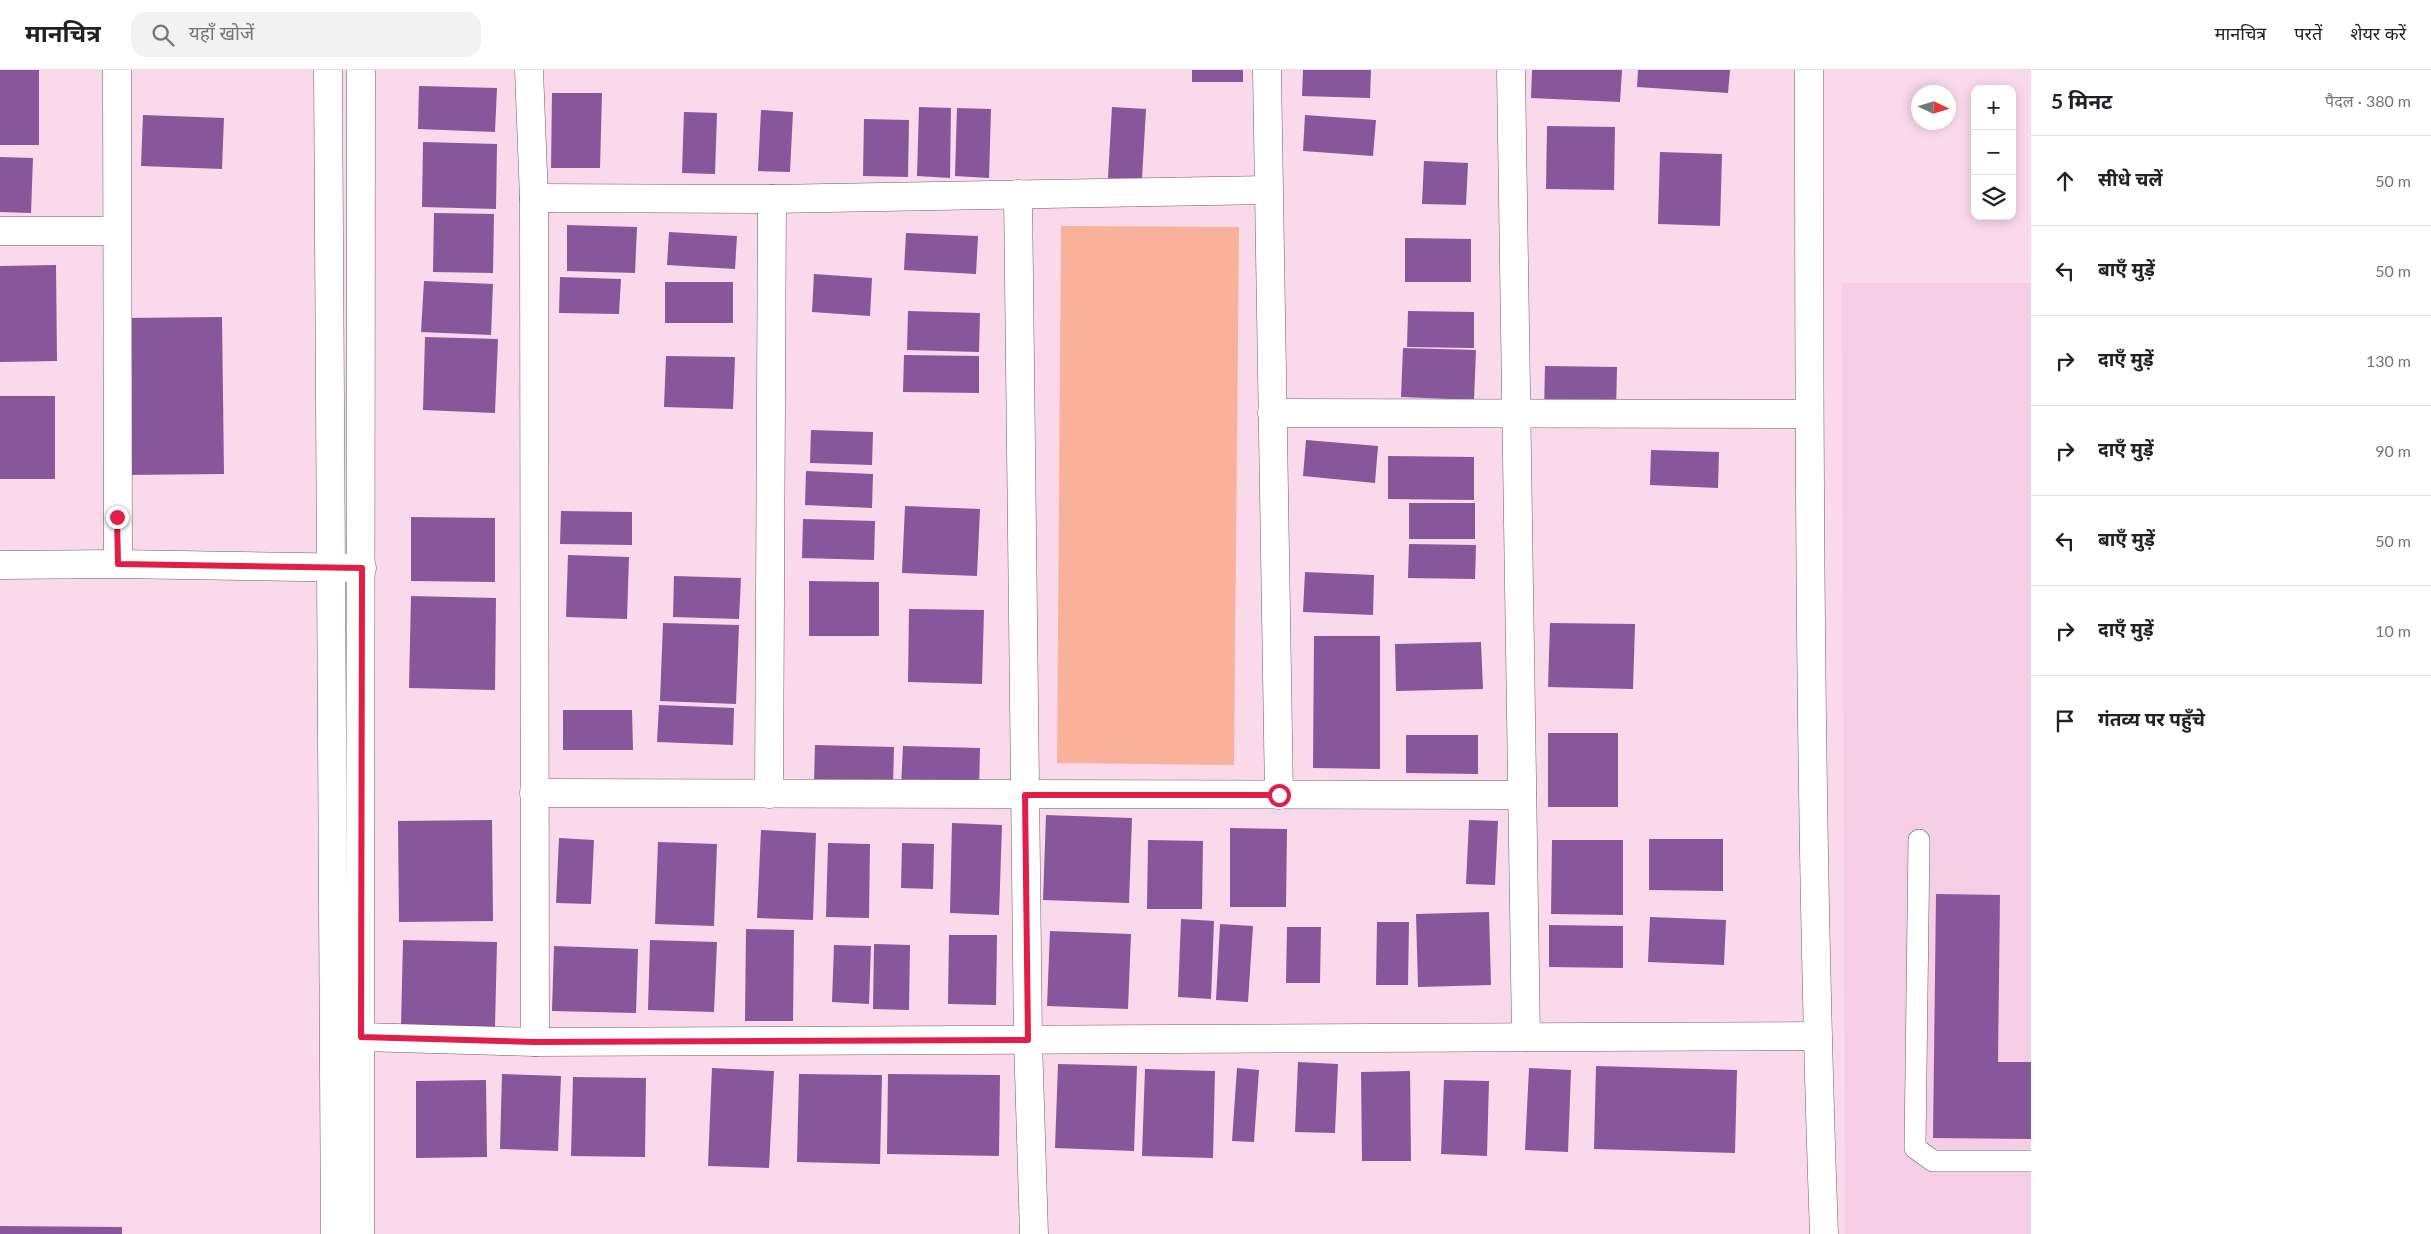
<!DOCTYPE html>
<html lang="hi">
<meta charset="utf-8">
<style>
body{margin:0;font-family:Lato,"Noto Sans Devanagari",sans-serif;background:#f2f2f2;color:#202124}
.controls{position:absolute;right:15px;top:15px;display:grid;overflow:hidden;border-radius:10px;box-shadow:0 2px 12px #0003}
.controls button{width:45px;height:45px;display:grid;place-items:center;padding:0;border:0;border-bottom:1px solid #e0e0e0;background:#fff;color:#202124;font:25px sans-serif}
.compass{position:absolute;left:1911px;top:15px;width:45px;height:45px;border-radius:50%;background:#fff;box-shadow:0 2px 12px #0003;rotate:94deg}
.stop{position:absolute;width:15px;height:15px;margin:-11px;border:4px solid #e11d48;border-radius:50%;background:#fff}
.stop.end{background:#e11d48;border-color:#fff;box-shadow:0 1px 5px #0008}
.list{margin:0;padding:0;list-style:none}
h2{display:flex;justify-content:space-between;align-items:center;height:65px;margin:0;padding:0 20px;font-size:21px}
h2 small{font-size:16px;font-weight:400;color:#757577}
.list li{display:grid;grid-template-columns:32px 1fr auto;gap:15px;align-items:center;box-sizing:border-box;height:90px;padding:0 20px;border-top:1px solid #e0e0e0}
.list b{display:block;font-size:19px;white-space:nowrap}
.list em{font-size:16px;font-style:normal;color:#757577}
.icon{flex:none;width:28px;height:28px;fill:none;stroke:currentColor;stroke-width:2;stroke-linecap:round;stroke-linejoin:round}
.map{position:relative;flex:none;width:2031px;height:1164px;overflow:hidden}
header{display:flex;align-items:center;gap:30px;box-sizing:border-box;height:70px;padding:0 25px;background:#fff;border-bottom:1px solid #e0e0e0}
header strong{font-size:24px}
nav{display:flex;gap:28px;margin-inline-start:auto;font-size:18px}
.search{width:350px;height:45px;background:#f2f2f2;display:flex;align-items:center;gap:12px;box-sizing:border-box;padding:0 18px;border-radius:15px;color:#757577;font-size:19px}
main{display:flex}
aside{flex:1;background:#fff}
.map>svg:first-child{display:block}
</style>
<header>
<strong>मानचित्र</strong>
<div class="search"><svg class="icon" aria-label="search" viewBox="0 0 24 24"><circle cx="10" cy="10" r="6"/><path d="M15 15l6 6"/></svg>यहाँ खोजें</div>
<nav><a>मानचित्र</a><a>परतें</a><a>शेयर करें</a></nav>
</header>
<main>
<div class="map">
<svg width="2031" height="1164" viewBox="0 0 2031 1164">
<rect width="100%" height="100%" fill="#fad9eb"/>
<polygon fill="#f5cde4" points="1842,213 2031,213 2031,1164 1845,1164"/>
<polygon fill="#f9b19a" points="1061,156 1239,157 1234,695 1057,693"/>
<g fill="#88569a">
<rect x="0" y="0" width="39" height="75"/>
<rect x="1192" y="0" width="51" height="12"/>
<polygon points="1303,0 1371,0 1370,28 1302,26"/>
<polygon points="1532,0 1622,0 1620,32 1531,28"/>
<polygon points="1638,0 1730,0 1728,23 1637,17"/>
<polygon points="419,16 497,18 495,62 418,59"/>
<polygon points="552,23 602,23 600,98 551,98"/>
<polygon points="919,37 951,38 950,108 917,106"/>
<polygon points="1112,37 1146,39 1142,109 1108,108"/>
<polygon points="957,38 991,39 989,108 955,106"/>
<polygon points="761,40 793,42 790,102 758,101"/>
<polygon points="684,42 717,43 715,104 682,103"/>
<polygon points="143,45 224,48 222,99 141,96"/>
<polygon points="1305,45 1376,50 1373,86 1303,81"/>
<polygon points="864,49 909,50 908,107 863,106"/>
<polygon points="1547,56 1615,57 1614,120 1546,119"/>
<polygon points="423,72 497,74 496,139 422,137"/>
<polygon points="1660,82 1722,84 1720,156 1658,154"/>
<polygon points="0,87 33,88 31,143 0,142"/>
<polygon points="1424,91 1468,93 1466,135 1422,134"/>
<polygon points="434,143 494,144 493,203 433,202"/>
<polygon points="567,155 637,157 635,203 567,201"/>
<polygon points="669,162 737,166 735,199 667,195"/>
<polygon points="906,163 978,166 976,204 904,200"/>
<polygon points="1405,168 1471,169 1471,212 1405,212"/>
<polygon points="56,195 57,291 0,292 0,196"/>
<polygon points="814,204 872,208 870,246 812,242"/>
<polygon points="560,207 621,209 619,244 559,243"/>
<polygon points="424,211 493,214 491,265 421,262"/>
<rect x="665" y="212" width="68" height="41"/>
<polygon points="908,241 980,243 979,282 907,280"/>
<polygon points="1408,241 1474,242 1474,278 1407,277"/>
<polygon points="222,247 224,404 123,405 122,248"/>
<polygon points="425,267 498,269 495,343 423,340"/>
<polygon points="1403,278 1476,280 1474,330 1401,327"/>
<polygon points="904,285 979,286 979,323 903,322"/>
<polygon points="666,286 735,287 733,339 664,337"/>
<polygon points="1545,296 1617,297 1616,342 1544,341"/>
<rect x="0" y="326" width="55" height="83"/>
<polygon points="811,360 873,362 872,395 810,393"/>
<polygon points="1306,370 1378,376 1375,413 1303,406"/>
<polygon points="1651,380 1719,382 1718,418 1650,415"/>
<polygon points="1388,386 1474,387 1474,430 1388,429"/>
<polygon points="806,401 873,404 872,438 805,435"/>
<rect x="1409" y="433" width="66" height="36"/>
<polygon points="905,436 980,439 977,506 902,503"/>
<polygon points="561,441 632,442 632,475 560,474"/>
<polygon points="411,447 495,448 495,512 411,511"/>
<polygon points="803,449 875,451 874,490 802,488"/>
<polygon points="1409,474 1476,475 1475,509 1408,508"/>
<polygon points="568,485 629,487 627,549 566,547"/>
<polygon points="1305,502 1374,505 1373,545 1303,542"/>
<polygon points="674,506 741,508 739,549 673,547"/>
<polygon points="809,511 879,512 879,566 809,566"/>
<polygon points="411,526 496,528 495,620 409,618"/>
<polygon points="909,539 984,540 982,614 908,612"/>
<polygon points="663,553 739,555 736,634 660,631"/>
<polygon points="1550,553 1635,554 1633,619 1548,617"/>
<polygon points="1314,566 1380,566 1380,699 1313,698"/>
<polygon points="1481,572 1483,619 1396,621 1395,574"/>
<polygon points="659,635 734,638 733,675 657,672"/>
<polygon points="563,640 632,640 633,680 563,680"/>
<rect x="1548" y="663" width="70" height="74"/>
<polygon points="1406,665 1478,665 1478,704 1406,703"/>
<polygon points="815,675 894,677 893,715 814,713"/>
<polygon points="903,676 980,678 979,720 901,718"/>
<polygon points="1046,745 1132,748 1129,833 1043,830"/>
<polygon points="492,750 493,851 399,852 398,751"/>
<polygon points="1469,750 1498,751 1495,815 1466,814"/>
<polygon points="952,753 1002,755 999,845 950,843"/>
<polygon points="1230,758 1287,759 1286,837 1230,837"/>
<polygon points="761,760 816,763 813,850 757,848"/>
<polygon points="559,768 594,770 591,834 556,833"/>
<polygon points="1649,769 1723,769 1723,821 1649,820"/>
<polygon points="1148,770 1203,771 1202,839 1147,839"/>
<polygon points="1552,770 1623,770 1623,845 1551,844"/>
<polygon points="658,772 717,774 714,856 655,854"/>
<polygon points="828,773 870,774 869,848 826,847"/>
<polygon points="902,773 934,774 933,819 901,818"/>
<polygon points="1936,824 2000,825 1998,992 2031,992 2031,1069 1933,1068"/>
<polygon points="1489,842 1491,915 1418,917 1416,844"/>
<polygon points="1650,847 1726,850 1724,895 1648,892"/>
<polygon points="1181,849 1214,851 1211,929 1178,927"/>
<polygon points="1377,852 1409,852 1408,915 1376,915"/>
<polygon points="1220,854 1253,856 1248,932 1216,930"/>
<polygon points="1549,855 1623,856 1623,898 1549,897"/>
<polygon points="1287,857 1321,857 1320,913 1286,913"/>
<polygon points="746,859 794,860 793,951 745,951"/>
<polygon points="1050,861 1131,864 1128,939 1047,936"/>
<polygon points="949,865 997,865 996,935 948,934"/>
<polygon points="403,870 497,872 495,958 401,956"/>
<polygon points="650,870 717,872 714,942 648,940"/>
<polygon points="874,874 910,875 909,940 873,939"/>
<polygon points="834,875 871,876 869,934 832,932"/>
<polygon points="554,876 638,879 636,943 552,941"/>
<polygon points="1298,992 1338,994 1335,1063 1295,1062"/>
<polygon points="1058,994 1137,996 1134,1081 1055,1078"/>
<polygon points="1596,996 1737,1000 1735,1083 1594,1079"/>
<polygon points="712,998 774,1001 769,1098 708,1096"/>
<polygon points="1237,998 1259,1000 1254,1072 1232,1071"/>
<polygon points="1529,998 1571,1000 1568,1082 1525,1080"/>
<polygon points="1145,999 1215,1001 1213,1088 1142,1086"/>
<polygon points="1410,1001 1411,1091 1362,1091 1361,1002"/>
<polygon points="502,1004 561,1006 558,1081 500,1079"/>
<polygon points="799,1004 882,1005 880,1094 797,1092"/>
<polygon points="888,1004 1000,1005 999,1086 887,1084"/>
<polygon points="573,1007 646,1008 645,1087 571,1086"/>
<polygon points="486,1010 487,1087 416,1088 416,1011"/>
<polygon points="1444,1010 1489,1011 1487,1086 1441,1084"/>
<polygon points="0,1156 122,1157 122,1164 0,1164"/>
</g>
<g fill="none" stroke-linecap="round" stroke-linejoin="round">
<defs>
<polyline id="service" points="1919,770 1915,1078 1933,1091 2031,1091"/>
<g id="minor">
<polyline points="117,0 118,494"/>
<polyline points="529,0 534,128 535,972"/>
<polyline points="1267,0 1279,725"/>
<polyline points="1511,0 1526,967"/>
<path d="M1809,0C1809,388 1810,776 1824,1164"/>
<polyline points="1018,124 1028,970 1034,1164"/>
<polyline points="534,128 772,129 1268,120"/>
<polyline points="0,161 117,161"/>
<polyline points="1272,343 1809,344"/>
<polyline points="0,495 118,494 362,498"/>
<polyline points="534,723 1522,725"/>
<polyline points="769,724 772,129"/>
<polyline points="361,967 535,972 1817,966"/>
</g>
<g id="tertiary">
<polyline points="328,0 335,1164"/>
<polyline points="360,1164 361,0"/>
</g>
</defs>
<use href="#service" stroke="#755969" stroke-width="22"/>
<use href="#minor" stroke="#755969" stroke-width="29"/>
<use href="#tertiary" stroke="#755969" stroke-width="29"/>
<use href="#service" stroke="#fff" stroke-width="21"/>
<use href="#minor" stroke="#fff" stroke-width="28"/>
<use href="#tertiary" stroke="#fff" stroke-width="28"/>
</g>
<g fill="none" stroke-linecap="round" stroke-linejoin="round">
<polyline stroke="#e11d48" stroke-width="6" points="117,447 118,494 362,498 361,967 535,972 1028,970 1025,725 1279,725"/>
</g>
</svg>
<div class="controls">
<button>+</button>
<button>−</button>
<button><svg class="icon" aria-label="layers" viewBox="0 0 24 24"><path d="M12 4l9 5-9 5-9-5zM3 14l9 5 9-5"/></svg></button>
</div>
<svg class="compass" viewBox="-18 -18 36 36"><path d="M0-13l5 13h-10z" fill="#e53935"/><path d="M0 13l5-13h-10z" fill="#757577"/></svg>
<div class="stop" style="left:1279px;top:725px"></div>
<div class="stop end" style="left:117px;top:447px"></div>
</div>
<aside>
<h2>5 मिनट<small>पैदल · 380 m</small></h2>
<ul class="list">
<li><svg class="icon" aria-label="ahead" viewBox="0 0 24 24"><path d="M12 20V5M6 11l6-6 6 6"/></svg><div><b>सीधे चलें</b></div><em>50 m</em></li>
<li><svg class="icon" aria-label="left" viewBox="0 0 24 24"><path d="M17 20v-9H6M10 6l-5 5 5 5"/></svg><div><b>बाएँ मुड़ें</b></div><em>50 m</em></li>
<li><svg class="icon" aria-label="right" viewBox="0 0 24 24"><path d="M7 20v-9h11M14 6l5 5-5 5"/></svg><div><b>दाएँ मुड़ें</b></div><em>130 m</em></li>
<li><svg class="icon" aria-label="right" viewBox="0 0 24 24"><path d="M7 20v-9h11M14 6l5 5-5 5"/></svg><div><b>दाएँ मुड़ें</b></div><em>90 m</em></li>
<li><svg class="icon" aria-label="left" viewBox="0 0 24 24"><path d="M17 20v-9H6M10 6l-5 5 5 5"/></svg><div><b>बाएँ मुड़ें</b></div><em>50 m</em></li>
<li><svg class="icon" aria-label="right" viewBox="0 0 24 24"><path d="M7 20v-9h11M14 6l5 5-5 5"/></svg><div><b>दाएँ मुड़ें</b></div><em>10 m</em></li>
<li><svg class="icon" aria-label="arrive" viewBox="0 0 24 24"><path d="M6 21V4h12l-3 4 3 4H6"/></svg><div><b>गंतव्य पर पहुँचे</b></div></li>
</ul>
</aside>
</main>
